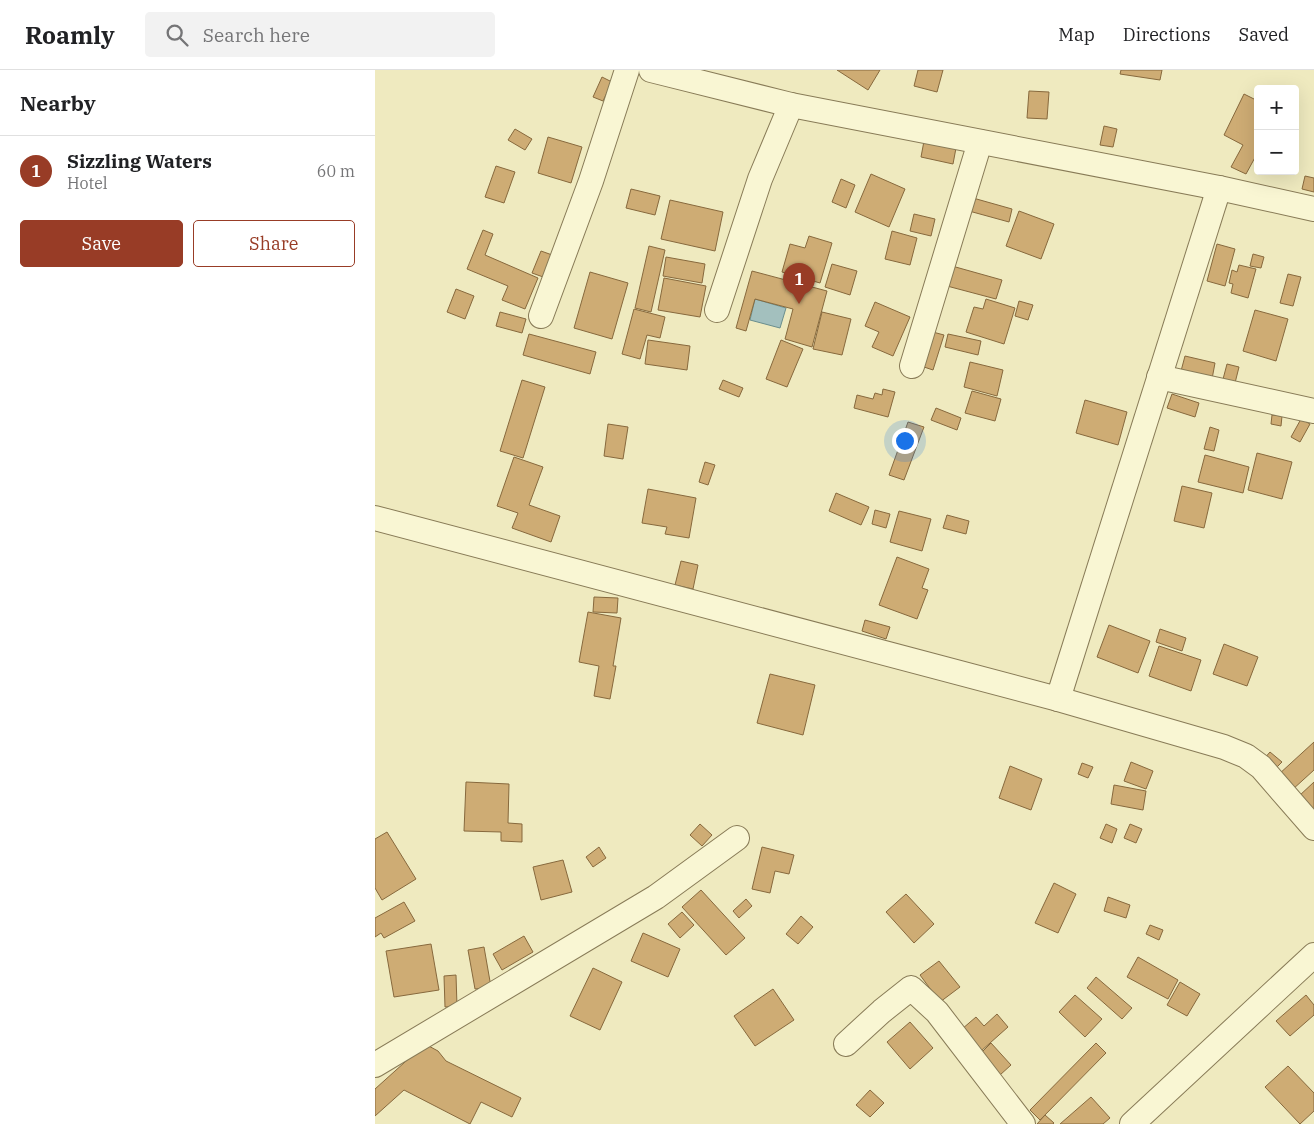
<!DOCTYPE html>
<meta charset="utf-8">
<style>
body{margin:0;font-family:"IBM Plex Serif",serif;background:#f2f2f2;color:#202124}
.controls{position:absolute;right:15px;top:15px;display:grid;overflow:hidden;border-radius:5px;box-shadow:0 5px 20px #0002}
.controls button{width:45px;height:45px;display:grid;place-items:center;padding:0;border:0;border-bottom:1px solid #e0e0e0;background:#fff;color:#202124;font:25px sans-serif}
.you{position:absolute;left:529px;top:370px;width:18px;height:18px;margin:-12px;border:4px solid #fff;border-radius:50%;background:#1a73e8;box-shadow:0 0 0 8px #1a73e833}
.badge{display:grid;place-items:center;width:32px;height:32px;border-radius:50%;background:#983c26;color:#fff;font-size:16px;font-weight:700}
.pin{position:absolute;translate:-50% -41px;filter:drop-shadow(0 1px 2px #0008)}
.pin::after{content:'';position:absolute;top:26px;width:18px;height:15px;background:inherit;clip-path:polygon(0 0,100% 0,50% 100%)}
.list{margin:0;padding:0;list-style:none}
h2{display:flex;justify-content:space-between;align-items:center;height:65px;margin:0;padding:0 20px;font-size:21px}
h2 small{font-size:16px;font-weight:400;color:#757577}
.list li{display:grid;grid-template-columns:32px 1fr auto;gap:15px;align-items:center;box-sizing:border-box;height:70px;padding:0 20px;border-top:1px solid #e0e0e0}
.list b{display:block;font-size:19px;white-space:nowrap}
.list p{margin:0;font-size:16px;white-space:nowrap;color:#757577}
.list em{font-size:16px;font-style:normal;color:#757577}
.actions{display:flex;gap:10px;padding:15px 20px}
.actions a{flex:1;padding:11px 0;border:1px solid #983c26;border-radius:5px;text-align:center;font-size:18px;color:#983c26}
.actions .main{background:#983c26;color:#fff}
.icon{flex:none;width:28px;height:28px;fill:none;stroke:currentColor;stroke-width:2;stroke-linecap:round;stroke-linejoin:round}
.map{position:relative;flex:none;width:939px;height:1054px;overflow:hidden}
header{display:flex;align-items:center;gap:30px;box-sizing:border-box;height:70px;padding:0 25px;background:#fff;border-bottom:1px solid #e0e0e0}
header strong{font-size:24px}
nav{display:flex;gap:28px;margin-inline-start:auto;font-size:18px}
.search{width:350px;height:45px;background:#f2f2f2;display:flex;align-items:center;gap:12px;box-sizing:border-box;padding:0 18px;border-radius:5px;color:#757577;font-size:19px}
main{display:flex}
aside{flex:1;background:#fff}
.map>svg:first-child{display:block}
</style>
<header>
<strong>Roamly</strong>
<div class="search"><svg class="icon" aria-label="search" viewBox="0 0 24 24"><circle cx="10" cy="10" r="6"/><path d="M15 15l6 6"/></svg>Search here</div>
<nav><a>Map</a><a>Directions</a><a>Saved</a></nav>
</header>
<main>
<aside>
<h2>Nearby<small></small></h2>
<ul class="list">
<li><span class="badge">1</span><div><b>Sizzling Waters</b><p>Hotel</p></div><em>60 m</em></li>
</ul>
<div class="actions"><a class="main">Save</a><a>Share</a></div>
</aside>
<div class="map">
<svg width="939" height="1054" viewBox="0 0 939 1054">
<rect width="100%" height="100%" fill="#efeabf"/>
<polygon fill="#a3c0be" stroke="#6a8e8d" points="380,229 411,238 405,258 375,250"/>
<g fill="#ceac74" stroke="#87693d">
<polygon points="462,0 505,0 493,20"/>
<polygon points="543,0 568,0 562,22 539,16"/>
<polygon points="746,0 787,0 785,10 745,4"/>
<polygon points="227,7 237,12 228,31 218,27"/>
<polygon points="654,21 674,22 672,49 652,48"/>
<polygon points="869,24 883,31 883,82 871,104 856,97 868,75 849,65"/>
<polygon points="729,56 742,59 738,77 725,75"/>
<polygon points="140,59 157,69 150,80 133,70"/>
<polygon points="173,67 207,77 196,113 163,103"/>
<polygon points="549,71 581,78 578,94 546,87"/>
<polygon points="121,96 140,102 129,133 110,127"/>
<polygon points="496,104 530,119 514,157 480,142"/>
<polygon points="930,106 939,108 939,122 927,119"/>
<polygon points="466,109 480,115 471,138 457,132"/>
<polygon points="256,119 285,126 280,145 251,138"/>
<polygon points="598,128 637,139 634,152 594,141"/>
<polygon points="295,130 348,142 340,181 286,169"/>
<polygon points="644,141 679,154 666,189 631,176"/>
<polygon points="539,144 560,149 556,166 535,161"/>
<polygon points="108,160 118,164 110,185 163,208 150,239 127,230 133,216 92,199"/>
<polygon points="517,161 542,168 535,195 510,189"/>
<polygon points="434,166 457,173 445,213 407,202 415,174 430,178"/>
<polygon points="842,174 860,179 850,216 832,211"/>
<polygon points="274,176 290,180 276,242 260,238"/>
<polygon points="166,181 180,186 171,208 157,203"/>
<polygon points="878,184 889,187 886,198 875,196"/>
<polygon points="291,187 330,194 327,213 288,206"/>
<polygon points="457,194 482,201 475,225 450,217"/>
<polygon points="864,195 881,199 873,228 856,223 858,214 854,213 857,200 862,202"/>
<polygon points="577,196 627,210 621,229 572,216"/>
<polygon points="377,201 452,221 437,277 410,269 418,239 380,229 371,261 361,258"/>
<polygon points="215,202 253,213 237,269 199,258"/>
<polygon points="913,204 926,207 918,236 905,233"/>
<polygon points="289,208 331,216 325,247 283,240"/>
<polygon points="81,219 99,226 90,249 72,242"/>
<polygon points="611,229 640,238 629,274 591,262 599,237 608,239"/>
<polygon points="644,231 658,235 653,250 640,246"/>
<polygon points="500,232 535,247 518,286 497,277 504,262 490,256"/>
<polygon points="259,239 290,247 285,268 272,265 265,289 247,284"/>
<polygon points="880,240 913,249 901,291 868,281"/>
<polygon points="125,242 151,249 147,263 121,256"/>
<polygon points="447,242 476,249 467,285 438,279"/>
<polygon points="554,261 569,265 558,300 543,295"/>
<polygon points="154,264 221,282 215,304 148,285"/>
<polygon points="573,264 606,271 603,285 570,277"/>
<polygon points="273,270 315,276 312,300 270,294"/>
<polygon points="406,270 428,279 412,317 391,309"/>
<polygon points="810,286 840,293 837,309 806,301"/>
<polygon points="595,292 628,300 622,326 589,317"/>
<polygon points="852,294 864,297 859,317 847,313"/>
<polygon points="147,310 170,317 148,388 125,381"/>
<polygon points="348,310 368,318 364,327 344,319"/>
<polygon points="508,319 520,322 513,347 479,338 482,325 498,329 500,323 507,325"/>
<polygon points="597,321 626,329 620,351 590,343"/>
<polygon points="797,324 824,333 820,347 792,338"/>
<polygon points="710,330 752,342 743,375 701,363"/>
<polygon points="561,338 586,348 582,360 556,350"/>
<polygon points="897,345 907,346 906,356 896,354"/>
<polygon points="926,349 935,354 925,372 916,367"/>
<polygon points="533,352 549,357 529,410 514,405"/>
<polygon points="233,354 253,357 248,389 229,386"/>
<polygon points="835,357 844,360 839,381 829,379"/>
<polygon points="882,383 917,392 907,429 873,420"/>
<polygon points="830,385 874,397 868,423 823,412"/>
<polygon points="139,387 168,397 154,435 185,446 176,472 137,458 143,443 122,436"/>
<polygon points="330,392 340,395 333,415 324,412"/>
<polygon points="807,416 837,423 829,458 799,451"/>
<polygon points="273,419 321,428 314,468 290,464 292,457 267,453"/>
<polygon points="461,423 494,437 486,455 454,441"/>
<polygon points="500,440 515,444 511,458 497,454"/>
<polygon points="524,441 556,449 547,481 515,472"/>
<polygon points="572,445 594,451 591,464 568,458"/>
<polygon points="522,487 554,499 547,518 553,520 542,549 504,535"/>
<polygon points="306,491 323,495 318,519 300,515"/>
<polygon points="219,527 243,528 242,543 218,542"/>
<polygon points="213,542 246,548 238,596 241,596 235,629 219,626 224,596 204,592"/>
<polygon points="490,550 515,557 511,569 487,561"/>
<polygon points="734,555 775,571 763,603 722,587"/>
<polygon points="785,559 811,568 807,581 781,572"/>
<polygon points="849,574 883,587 872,616 838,604"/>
<polygon points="784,576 826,590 816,621 774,606"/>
<polygon points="395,604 440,615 428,665 382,653"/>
<polygon points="939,672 939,700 917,720 903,705"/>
<polygon points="895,682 907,692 899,700 888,690"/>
<polygon points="756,692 778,701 771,719 749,711"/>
<polygon points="707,693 718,697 713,708 703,704"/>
<polygon points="635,696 667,709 656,740 624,728"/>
<polygon points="91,712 134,714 133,753 147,754 147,772 126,771 126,762 89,761"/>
<polygon points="939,712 939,742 924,726"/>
<polygon points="739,715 771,721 768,740 736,734"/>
<polygon points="325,754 337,765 327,776 315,765"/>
<polygon points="731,754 742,759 737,773 725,768"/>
<polygon points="755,754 767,759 761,773 749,768"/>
<polygon points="12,762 41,809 7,830 0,818 0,769"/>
<polygon points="224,777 231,788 218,797 211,787"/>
<polygon points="387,777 419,785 414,804 400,801 395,823 377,819"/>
<polygon points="188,790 197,822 166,830 158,797"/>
<polygon points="679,813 701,824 683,863 660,853"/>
<polygon points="326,820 370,868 351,885 307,837"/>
<polygon points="531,824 559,854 539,873 511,842"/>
<polygon points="733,827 755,835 751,848 729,841"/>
<polygon points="371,829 377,836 364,848 358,841"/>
<polygon points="29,832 40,851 9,868 6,863 0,867 0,848"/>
<polygon points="307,842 319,855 305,868 293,854"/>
<polygon points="426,846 438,857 423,874 411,864"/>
<polygon points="775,855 788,860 784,870 771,864"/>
<polygon points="268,863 305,879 293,907 256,891"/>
<polygon points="149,866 158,882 127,900 118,884"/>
<polygon points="56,874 64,920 19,927 11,881"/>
<polygon points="109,877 116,917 100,919 93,880"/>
<polygon points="763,887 803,910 793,929 752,907"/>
<polygon points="564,891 585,917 565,932 545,905"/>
<polygon points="218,898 247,912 225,960 195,946"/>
<polygon points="81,905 82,936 70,937 69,906"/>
<polygon points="721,907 757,938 747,949 712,918"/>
<polygon points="805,912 825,924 812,946 792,935"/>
<polygon points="398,919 419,950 380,976 359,946"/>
<polygon points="700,925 727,949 710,967 684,942"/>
<polygon points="931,925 939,935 939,945 915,966 901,951"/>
<polygon points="622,944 633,957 606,981 587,959 601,947 609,956"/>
<polygon points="535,952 558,978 535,999 512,972"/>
<polygon points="616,973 636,995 625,1005 605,984"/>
<polygon points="721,973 731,983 665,1050 655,1040"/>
<polygon points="50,974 63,981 71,991 146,1028 137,1047 106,1032 95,1054 29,1020 0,1046 0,1019"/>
<polygon points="913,996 939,1023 939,1041 925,1054 890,1017"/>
<polygon points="495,1020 509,1033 495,1047 481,1035"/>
<polygon points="716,1027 735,1048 728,1054 685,1054"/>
<polygon points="670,1045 679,1053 678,1054 662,1054"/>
</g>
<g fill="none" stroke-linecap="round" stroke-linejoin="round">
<defs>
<g id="minor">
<polyline points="276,0 416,35 844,118 939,139"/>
<polyline points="342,240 385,109 416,35"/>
<polyline points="166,246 216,111 252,0"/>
<polyline points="537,296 605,72"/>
<polyline points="784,307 939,341"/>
<polyline points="0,448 683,629 849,677 871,686 886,697 939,758"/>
<polyline points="683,629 844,118"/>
<polyline points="471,974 507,941 536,918 562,942 648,1054"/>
<polyline points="0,995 281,827 362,768"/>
<polyline points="757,1054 939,885"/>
</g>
</defs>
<use href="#minor" stroke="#887b57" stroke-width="26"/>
<use href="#minor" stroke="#f9f6d3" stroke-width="24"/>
</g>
</svg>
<div class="controls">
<button>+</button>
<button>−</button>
</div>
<div class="you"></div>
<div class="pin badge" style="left:424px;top:234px">1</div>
</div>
</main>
